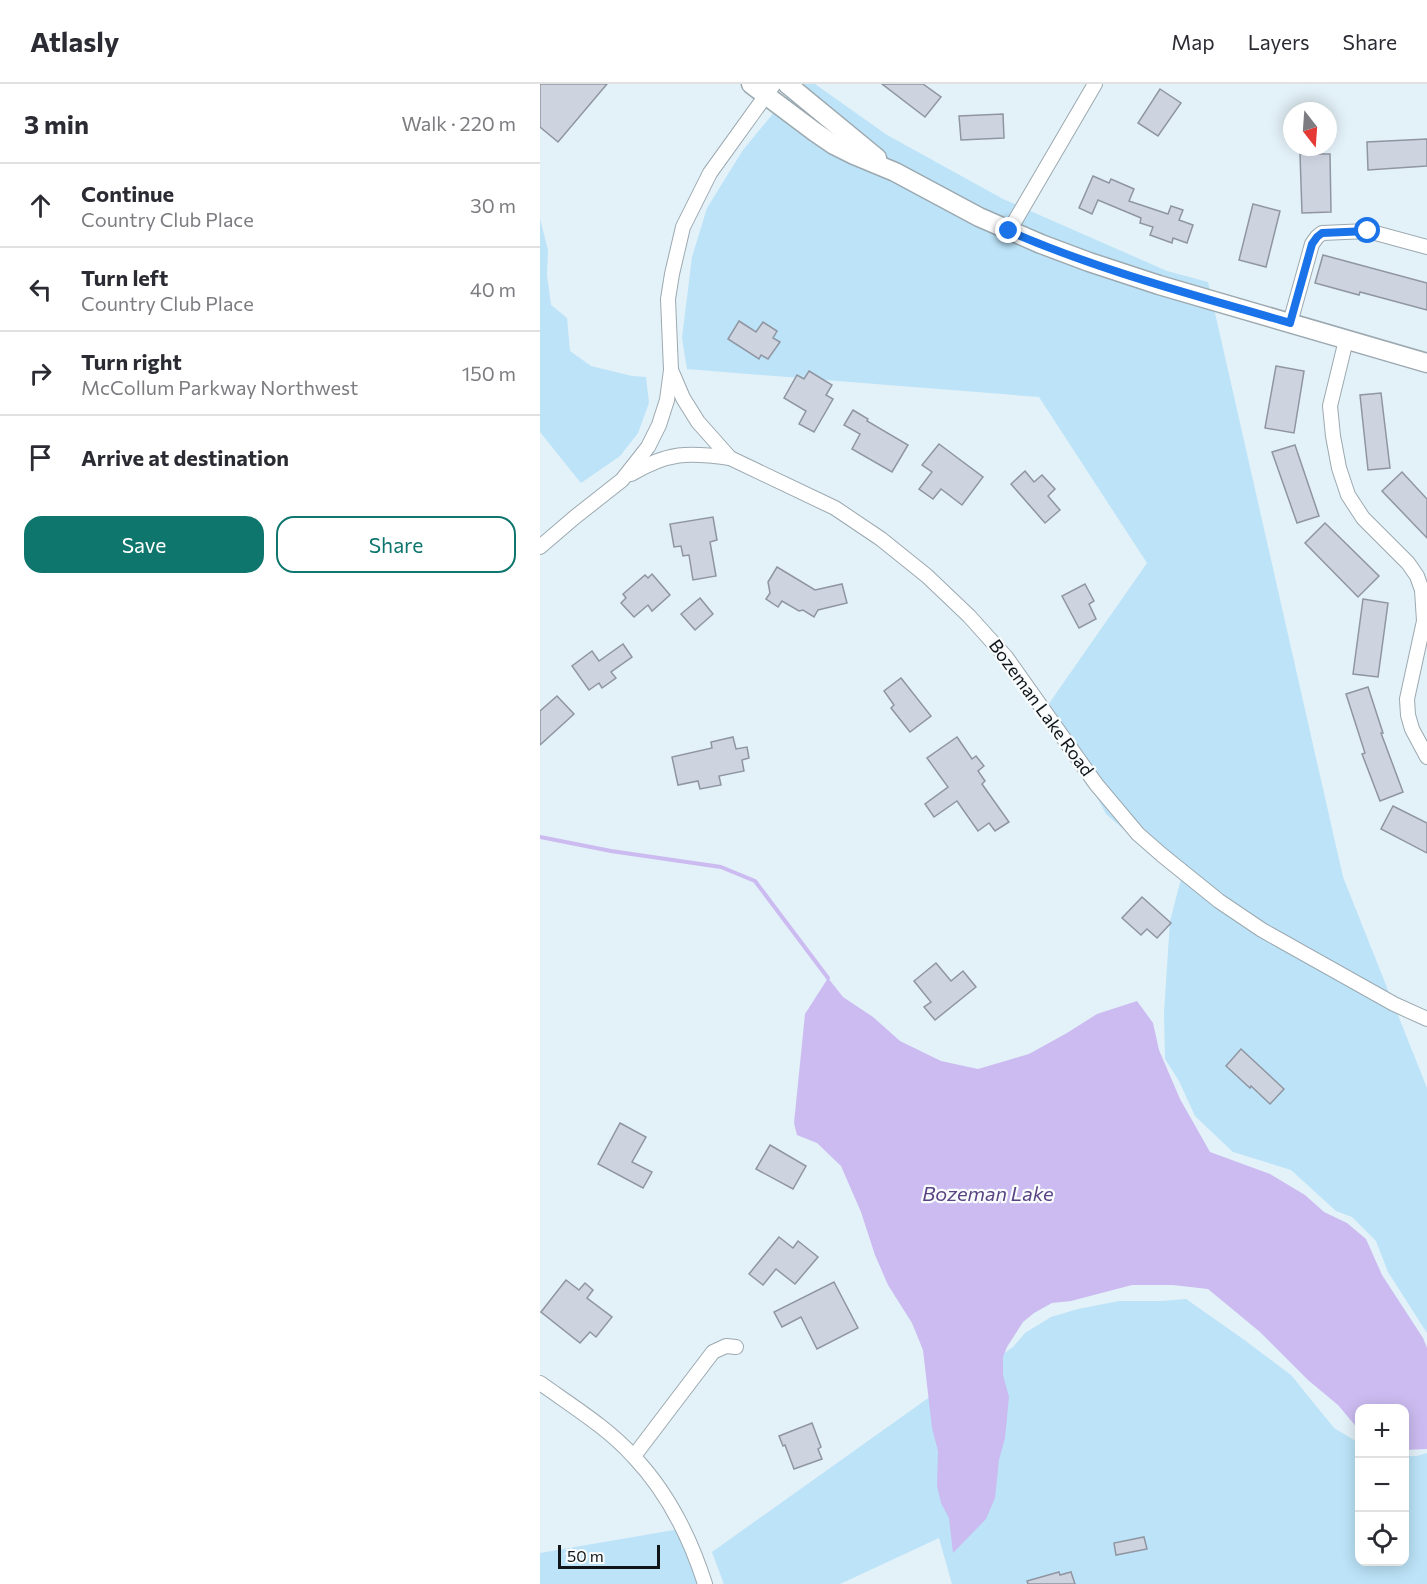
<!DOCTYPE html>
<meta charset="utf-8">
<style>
body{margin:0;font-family:Commissioner,sans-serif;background:#f7f7f7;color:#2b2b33}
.controls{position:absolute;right:18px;bottom:18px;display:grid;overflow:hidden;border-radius:12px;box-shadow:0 3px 15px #0003}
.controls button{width:54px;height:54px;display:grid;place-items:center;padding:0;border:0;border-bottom:2px solid #e1e1e2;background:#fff;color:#2b2b33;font:30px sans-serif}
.compass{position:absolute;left:743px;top:18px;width:54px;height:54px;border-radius:50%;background:#fff;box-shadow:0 3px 15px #0003;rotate:163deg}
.scale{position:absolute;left:18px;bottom:15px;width:102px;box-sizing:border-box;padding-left:6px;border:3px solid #111518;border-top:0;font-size:16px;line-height:21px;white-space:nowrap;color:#111518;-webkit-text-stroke:4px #f9fcfd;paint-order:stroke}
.stop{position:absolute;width:18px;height:18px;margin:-14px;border:4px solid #1a73e8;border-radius:50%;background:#fff}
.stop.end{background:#1a73e8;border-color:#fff;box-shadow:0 2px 6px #0008}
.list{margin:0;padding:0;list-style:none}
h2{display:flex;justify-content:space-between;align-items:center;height:78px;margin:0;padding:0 24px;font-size:26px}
h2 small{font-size:20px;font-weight:400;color:#7c7c81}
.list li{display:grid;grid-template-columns:39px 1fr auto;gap:18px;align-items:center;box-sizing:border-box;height:84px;padding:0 24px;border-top:2px solid #e1e1e2}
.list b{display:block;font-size:22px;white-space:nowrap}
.list p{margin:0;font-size:20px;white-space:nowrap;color:#7c7c81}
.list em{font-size:20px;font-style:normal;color:#7c7c81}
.actions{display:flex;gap:12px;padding:18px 24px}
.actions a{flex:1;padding:14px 0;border:2px solid #0f766e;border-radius:18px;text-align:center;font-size:21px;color:#0f766e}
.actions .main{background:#0f766e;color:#fff}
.icon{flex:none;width:33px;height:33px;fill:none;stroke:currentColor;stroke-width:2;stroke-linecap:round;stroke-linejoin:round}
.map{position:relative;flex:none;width:887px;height:1500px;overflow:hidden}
header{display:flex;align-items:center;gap:36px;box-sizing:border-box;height:84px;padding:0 30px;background:#fff;border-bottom:2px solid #e1e1e2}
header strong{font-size:28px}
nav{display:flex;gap:33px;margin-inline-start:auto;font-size:21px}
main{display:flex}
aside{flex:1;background:#fff}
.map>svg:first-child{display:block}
</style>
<header>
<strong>Atlasly</strong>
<nav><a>Map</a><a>Layers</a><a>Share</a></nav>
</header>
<main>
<aside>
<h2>3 min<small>Walk · 220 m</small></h2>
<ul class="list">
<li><svg class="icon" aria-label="ahead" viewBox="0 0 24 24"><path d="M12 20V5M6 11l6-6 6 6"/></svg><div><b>Continue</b><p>Country Club Place</p></div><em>30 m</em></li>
<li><svg class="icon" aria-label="left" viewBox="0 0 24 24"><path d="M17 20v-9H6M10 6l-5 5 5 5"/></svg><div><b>Turn left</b><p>Country Club Place</p></div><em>40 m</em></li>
<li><svg class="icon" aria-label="right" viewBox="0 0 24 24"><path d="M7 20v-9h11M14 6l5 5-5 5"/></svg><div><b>Turn right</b><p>McCollum Parkway Northwest</p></div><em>150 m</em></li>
<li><svg class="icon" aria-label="arrive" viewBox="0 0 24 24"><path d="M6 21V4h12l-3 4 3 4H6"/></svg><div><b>Arrive at destination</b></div></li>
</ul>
<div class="actions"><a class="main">Save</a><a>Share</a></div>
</aside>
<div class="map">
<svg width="887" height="1500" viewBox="0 0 887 1500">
<rect width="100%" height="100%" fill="#e3f1f8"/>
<g fill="#bce3f8">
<polygon points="245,0 275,0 347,51 463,115 627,187 668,198 803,793 887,1004 887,1249 848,1188 836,1157 812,1133 796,1127 751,1086 693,1068 655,1032 639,997 625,975 624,929 630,837 641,795 566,730 508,621 607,479 499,313 147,285 142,254 152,173 167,124 203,66 246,14"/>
<polygon points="0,135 8,166 7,191 11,221 27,234 30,267 51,282 92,292 106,293 109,319 98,349 80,372 41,399 0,348"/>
<polygon points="646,1215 703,1255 751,1291 794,1344 819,1359 820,1478 864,1478 865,1372 877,1372 887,1369 887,1500 412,1500 399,1454 300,1500 184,1500 172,1468 422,1290 452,1278 473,1263 485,1249 511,1233 538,1225 579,1217 622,1217"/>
<polygon points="140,1445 157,1500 0,1500 0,1469"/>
</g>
<polygon fill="#cbbbf0" points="288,894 303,913 333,933 360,957 401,977 438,985 489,970 527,949 557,930 597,917 613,939 619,966 640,1015 670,1068 730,1090 765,1111 784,1128 807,1139 826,1155 842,1191 883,1254 887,1264 887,1365 865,1366 864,1324 820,1324 819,1346 798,1321 768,1296 720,1248 668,1205 633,1201 592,1201 531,1217 512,1219 494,1229 483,1238 467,1263 463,1273 463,1291 469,1313 465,1354 459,1376 455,1414 446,1435 413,1469 409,1434 401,1419 397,1402 398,1367 392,1344 383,1266 372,1239 348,1201 335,1171 321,1128 301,1082 277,1059 257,1051 254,1039 265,930"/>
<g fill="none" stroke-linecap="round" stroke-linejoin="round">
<polyline stroke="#cbbbf0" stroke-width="4" points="0,753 71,767 181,783 215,797 288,894"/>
</g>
<g fill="#cdd3df" stroke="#9096a1" stroke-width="1.5">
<polygon points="0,0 67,0 18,58 0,43"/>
<polygon points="342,0 383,0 401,13 385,33"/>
<polygon points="620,5 641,19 618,52 598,39"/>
<polygon points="463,30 464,54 421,56 419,32"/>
<polygon points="887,55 887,82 828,86 827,58"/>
<polygon points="760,70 790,70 791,128 762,129"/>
<polygon points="553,92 569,99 571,95 594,105 589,117 628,130 631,122 643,126 639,136 653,141 647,159 633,154 632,159 610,151 613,143 600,139 601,134 558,116 552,130 539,124"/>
<polygon points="713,120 740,127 726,183 699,176"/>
<polygon points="783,171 887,199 887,226 820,208 819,211 775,199"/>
<polygon points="199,237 216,248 223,238 237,247 233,254 240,258 228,275 221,271 219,275 188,255"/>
<polygon points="736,282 764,287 754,349 725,344"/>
<polygon points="269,287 292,301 286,311 293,315 274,348 259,340 266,327 244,314 257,291 264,295"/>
<polygon points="841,309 850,384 828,386 820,311"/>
<polygon points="313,326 328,335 327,337 368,361 352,388 312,365 320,350 304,341"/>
<polygon points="399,360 443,393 422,421 401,405 393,415 379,405 392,388 382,381"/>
<polygon points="755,361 779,432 757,439 732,368"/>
<polygon points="485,387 494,398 502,391 515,405 508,412 520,426 505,439 471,400"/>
<polygon points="862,388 887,415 887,454 842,407"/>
<polygon points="173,433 177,456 170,458 176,492 153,496 149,471 143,472 141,462 134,463 130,440"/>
<polygon points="785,439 839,492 818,513 765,459"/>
<polygon points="237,483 275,506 302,500 307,519 278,526 274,533 263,526 259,527 242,517 238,523 226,515 230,509 228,498"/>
<polygon points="112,490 130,511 112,527 108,521 94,533 81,519 86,514 83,510 105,491 108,494"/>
<polygon points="545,500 554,517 549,520 556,535 539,544 522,512"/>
<polygon points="160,514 173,530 155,546 141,530"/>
<polygon points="823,515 848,519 838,593 813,590"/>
<polygon points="83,560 92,573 71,588 76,594 62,604 59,599 49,606 32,582 52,567 59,577"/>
<polygon points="361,594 391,632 370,648 351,624 354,621 344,607"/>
<polygon points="828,603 843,649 841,649 863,708 840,717 822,670 825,669 806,610"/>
<polygon points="17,612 34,630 0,661 0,627"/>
<polygon points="193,653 196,665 207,663 209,674 202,676 204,687 179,692 181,701 160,705 158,697 138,701 132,673 172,664 171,658"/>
<polygon points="417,653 432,675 436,672 444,682 438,687 445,697 442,700 469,738 455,747 449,739 438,747 417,717 394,733 385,720 408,703 387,674"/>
<polygon points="853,722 887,739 887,769 841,745"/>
<polygon points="602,813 631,839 617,854 607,845 601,851 582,834"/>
<polygon points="396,879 411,897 423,887 436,903 395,936 384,923 391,918 374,897"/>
<polygon points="701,965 744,1005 730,1020 711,1002 710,1004 686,982"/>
<polygon points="80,1039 106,1053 92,1078 112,1088 103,1104 58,1080"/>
<polygon points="230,1061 266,1082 253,1105 216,1085"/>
<polygon points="239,1153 253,1164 258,1157 278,1173 255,1200 236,1185 223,1201 209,1190"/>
<polygon points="26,1196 39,1206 45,1199 53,1206 47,1214 72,1233 56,1253 50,1248 40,1259 1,1228"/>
<polygon points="294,1198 318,1244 277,1265 261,1233 242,1243 234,1228"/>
<polygon points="272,1339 281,1363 278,1365 282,1375 254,1385 245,1361 243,1362 239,1352"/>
<polygon points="604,1453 607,1465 576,1471 574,1459"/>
<polygon points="519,1488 520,1491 531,1488 535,1500 488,1500 487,1497"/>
</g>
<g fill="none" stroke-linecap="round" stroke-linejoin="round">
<defs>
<g id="street">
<polyline points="234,0 170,89 143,143 132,190 128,215 131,286 143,314 158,338 190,374 295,424 341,455 387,492 429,532 466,573 556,700 598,750 622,771 679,817 722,846 854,920 887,935"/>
<polyline points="469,147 555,0"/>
<polyline points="750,239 772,160 777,153 782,149 828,147 887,163"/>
<polyline points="806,256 790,322 793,352 799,384 808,411 823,434 868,479 877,492 882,506 884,537 867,615 868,631 872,645 887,673"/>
<path d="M91,390C128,368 148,368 190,374"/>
<polyline points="0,463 35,433 82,396 108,363 119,341 127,316 131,286"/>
<path d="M0,1299C32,1322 68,1344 94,1373C128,1409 150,1453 165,1500"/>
<polyline points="94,1372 173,1268 186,1262 196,1263"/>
</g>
<g id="secondary">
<polyline points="211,0 275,48 294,61 314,71 355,88 439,133 501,160 549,178 619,201 887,279"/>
<polyline points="247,0 337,74"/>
</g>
</defs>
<use href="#street" stroke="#9ca9b0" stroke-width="16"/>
<use href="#secondary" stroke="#9ca9b0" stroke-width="21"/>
<use href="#street" stroke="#fff" stroke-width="14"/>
<use href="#secondary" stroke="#fff" stroke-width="18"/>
</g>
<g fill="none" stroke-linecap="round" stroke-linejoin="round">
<path stroke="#1a73e8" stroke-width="8" d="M469,147C560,187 655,211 750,239L772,160L777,153L782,149L828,147"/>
</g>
<g text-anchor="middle" stroke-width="4.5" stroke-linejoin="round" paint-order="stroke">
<g font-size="18" fill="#111518" stroke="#f9fcfd">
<text transform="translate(501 624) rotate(54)" y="6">Bozeman Lake Road</text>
</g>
<g font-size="20" font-style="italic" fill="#5a4383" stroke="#f9fcfd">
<text x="448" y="1117">Bozeman Lake</text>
</g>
</g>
</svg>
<div class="controls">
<button>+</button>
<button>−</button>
<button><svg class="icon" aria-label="locate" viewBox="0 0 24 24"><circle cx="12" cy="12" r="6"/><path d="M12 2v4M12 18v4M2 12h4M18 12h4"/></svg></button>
</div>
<svg class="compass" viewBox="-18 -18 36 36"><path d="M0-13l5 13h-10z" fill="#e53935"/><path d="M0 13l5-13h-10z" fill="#7c7c81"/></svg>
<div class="scale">50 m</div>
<div class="stop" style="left:828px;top:147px"></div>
<div class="stop end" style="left:469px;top:147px"></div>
</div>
</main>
